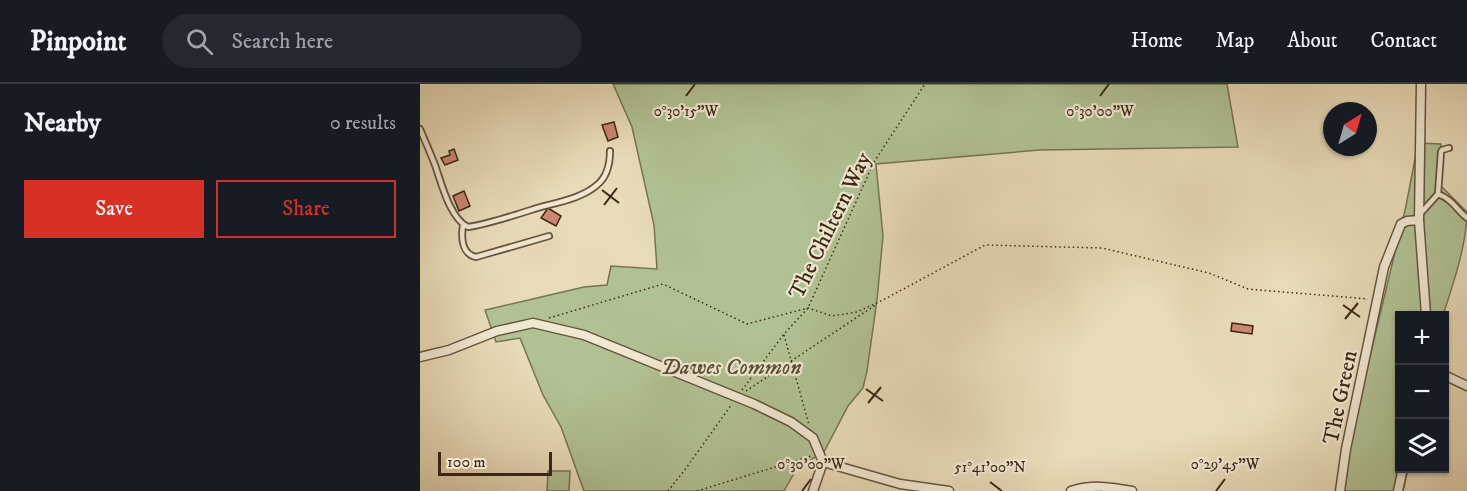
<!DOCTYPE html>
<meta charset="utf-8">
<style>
body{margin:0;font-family:"IM FELL DW Pica",serif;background:#242831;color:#f1f3f6}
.controls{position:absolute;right:18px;bottom:18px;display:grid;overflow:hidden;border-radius:0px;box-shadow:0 2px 4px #0004}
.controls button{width:54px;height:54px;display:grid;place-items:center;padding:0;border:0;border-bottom:2px solid #363941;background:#171b24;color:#f1f3f6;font:30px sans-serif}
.compass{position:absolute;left:903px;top:18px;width:54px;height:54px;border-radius:50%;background:#171b24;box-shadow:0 2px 4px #0004;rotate:37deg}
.scale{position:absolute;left:18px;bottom:15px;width:114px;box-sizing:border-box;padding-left:6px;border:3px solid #3b2715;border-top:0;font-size:16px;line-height:21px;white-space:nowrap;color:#3b2715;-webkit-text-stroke:4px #f0e8d1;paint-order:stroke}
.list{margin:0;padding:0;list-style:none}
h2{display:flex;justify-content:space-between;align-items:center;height:78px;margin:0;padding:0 24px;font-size:26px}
h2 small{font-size:20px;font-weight:400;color:#9ea1a6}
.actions{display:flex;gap:12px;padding:18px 24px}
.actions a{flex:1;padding:14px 0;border:2px solid #d93025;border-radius:0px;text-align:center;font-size:21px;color:#d93025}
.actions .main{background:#d93025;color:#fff}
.icon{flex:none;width:33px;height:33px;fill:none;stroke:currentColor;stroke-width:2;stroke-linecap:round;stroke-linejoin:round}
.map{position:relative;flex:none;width:1047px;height:407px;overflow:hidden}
header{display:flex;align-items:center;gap:36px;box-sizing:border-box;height:84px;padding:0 30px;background:#171b24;border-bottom:2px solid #363941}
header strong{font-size:28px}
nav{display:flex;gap:33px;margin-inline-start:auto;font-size:21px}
.search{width:420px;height:54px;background:#242831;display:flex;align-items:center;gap:15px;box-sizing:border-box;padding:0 21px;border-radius:33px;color:#9ea1a6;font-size:22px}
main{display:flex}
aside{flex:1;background:#171b24}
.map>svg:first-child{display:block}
</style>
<header>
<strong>Pinpoint</strong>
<div class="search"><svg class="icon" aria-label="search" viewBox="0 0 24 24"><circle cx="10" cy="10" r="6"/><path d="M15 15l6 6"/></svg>Search here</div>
<nav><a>Home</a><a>Map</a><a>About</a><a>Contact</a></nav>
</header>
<main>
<aside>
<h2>Nearby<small>0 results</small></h2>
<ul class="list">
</ul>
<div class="actions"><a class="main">Save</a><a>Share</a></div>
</aside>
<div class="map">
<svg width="1047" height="407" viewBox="0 0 1047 407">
<rect width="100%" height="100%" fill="#e8dbb8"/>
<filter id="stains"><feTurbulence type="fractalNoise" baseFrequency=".00333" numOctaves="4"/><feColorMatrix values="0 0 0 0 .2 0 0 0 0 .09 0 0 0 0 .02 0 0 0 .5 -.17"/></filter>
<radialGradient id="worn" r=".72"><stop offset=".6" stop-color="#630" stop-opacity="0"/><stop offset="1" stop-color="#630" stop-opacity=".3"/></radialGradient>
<g fill="#b0c193" stroke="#767454" stroke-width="1.5">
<polygon points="193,0 807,0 818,63 620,66 456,80 463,152 457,216 447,287 443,304 428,322 404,368 377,384 364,407 164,407 141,343 123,311 100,254 76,258 65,226 164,203 187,201 191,182 237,185 234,141 212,43"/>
<path d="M998,59L1021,60L1020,101L1047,128C1047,159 1033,201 1023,231H980V384L988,385L983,407H923L930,356L986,122Z"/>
<polygon points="128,387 150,387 149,407 127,407"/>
</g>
<g fill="#cd8672" stroke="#3b2715" stroke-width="1.5">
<polygon points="194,38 198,53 188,57 182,41"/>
<polygon points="34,65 38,76 25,81 21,74 30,71 29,67"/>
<polygon points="44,107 50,122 39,127 33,112"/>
<polygon points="128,124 141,132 136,142 121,134"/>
<polygon points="812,239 833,242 832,250 811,247"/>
</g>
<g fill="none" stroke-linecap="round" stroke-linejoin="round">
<defs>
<g id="lane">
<path d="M0,45C5,57 10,68 15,81C21,98 30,135 48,143C69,140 91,132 111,126C132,119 160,116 177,101C187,93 190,80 190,67"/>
<path d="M1018,110C1032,115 1037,126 1047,134"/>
<polyline points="1000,130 1018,110 1021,68 1022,66 1029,64"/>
<path d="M43,141C41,154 42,170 56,173L129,152"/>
</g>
<g id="street">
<polyline points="1001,0 999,136 1006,231"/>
<polyline points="0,273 29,266 77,247 113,239 164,251 334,320 371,338 393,354 403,378 480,400 529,407"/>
<polyline points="1024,291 1047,302"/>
<polyline points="393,407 403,378"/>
<path d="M651,407C672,400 691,403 712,407"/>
<polyline points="920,407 926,365 964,183 981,140 987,137 999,136"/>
<polyline points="978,407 983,384"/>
</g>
</defs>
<use href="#lane" stroke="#66543e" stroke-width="8"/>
<use href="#street" stroke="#66543e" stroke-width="11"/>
<g stroke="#3b2715" stroke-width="1.5" stroke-dasharray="1.5 3" stroke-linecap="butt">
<polyline points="129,234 243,200 327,240 388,224 412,232 437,228 463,216 565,161 682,164 789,189 828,205 948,215"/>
<polyline points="364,251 389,341"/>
<polyline points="322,306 364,250 388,224 454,78 505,0"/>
<polyline points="326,307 457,220"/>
<polyline points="248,407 264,387 312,320"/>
<polyline points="277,407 391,372"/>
</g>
<use href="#lane" stroke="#f0e8d1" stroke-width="4.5"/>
<use href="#street" stroke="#f0e8d1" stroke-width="8"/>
</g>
<path fill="none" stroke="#3b2715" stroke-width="2" d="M266,12L275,0M680,12L689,0M182,106L199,119M184,121L197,104M923,221L940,233M925,235L938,219M446,305L463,317M448,319L461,303M570,398L582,407M382,407L391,395M796,407L805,395"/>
<g text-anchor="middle" stroke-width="4.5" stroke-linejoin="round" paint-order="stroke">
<g font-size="22" fill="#3b2715" stroke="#f0e8d1">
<text transform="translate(409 141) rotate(-64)" y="8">The Chiltern Way</text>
<text transform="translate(919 313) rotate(-78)" y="8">The Green</text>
</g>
<g font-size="22" font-style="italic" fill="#584e34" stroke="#f0e8d1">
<text x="311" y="290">Dawes Common</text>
</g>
</g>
<g font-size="15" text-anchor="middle" fill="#3b2715" stroke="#f0e8d1" stroke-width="4.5" stroke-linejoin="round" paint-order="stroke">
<text x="266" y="32">0°30'15"W</text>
<text x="680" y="32">0°30'00"W</text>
<text x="391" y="385">0°30'00"W</text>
<text x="805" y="385">0°29'45"W</text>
<text x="570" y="388">51°41'00"N</text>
</g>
<rect width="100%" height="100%" filter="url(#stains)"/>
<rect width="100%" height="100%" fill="url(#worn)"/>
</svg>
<div class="controls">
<button>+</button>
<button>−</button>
<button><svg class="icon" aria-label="layers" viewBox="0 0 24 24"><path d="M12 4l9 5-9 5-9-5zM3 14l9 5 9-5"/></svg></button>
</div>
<svg class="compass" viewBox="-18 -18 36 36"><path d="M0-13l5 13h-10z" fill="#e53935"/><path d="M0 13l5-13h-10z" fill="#9ea1a6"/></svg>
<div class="scale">100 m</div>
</div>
</main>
